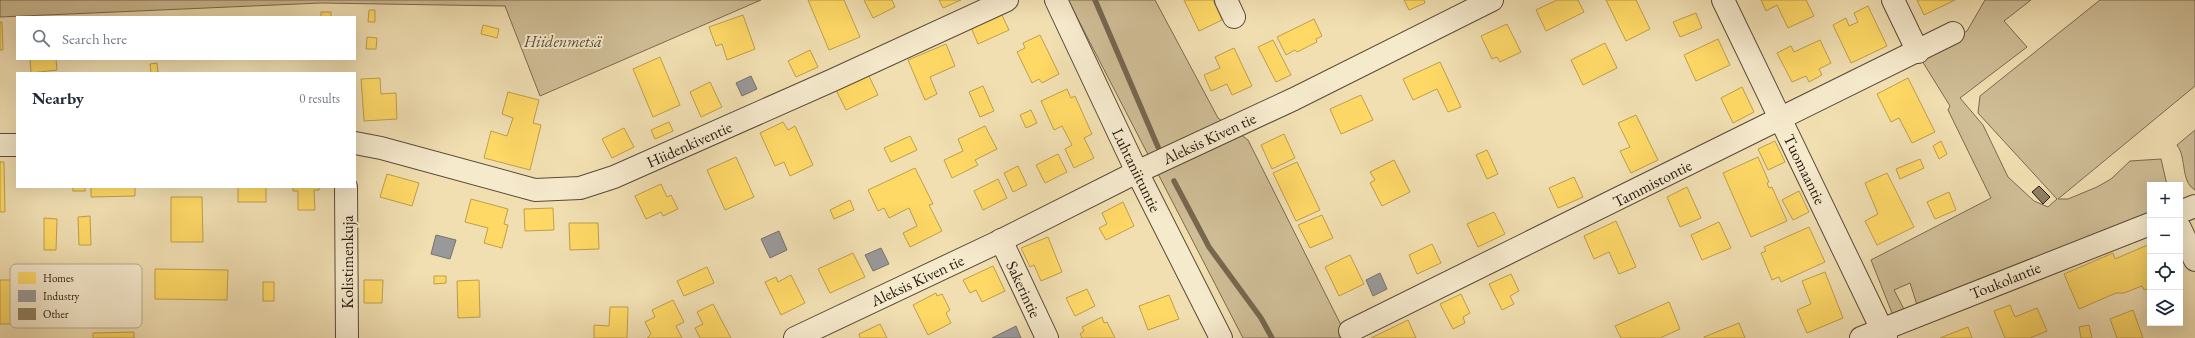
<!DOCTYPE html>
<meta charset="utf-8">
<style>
body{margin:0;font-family:"EB Garamond",serif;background:#f6f6f7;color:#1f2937}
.controls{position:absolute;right:12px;bottom:12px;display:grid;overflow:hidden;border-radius:0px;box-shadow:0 4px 16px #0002}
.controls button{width:36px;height:36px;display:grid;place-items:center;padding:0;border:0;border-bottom:1px solid #e0e1e3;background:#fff;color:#1f2937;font:20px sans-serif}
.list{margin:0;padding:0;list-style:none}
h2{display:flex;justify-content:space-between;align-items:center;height:52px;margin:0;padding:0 16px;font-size:17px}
h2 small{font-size:13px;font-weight:400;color:#747a83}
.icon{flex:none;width:22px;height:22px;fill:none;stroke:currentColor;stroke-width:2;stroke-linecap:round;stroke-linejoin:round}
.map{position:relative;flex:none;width:2195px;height:338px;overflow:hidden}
.search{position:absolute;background:#fff;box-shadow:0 4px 16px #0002;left:16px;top:16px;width:340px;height:44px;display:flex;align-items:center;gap:10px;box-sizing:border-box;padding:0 14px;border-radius:0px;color:#747a83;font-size:15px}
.panel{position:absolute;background:#fff;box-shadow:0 4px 16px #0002;left:16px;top:72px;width:340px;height:116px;border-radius:0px}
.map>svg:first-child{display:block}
</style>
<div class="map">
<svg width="2195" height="338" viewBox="0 0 2195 338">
<rect width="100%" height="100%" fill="#f1dfb2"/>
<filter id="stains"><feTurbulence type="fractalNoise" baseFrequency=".005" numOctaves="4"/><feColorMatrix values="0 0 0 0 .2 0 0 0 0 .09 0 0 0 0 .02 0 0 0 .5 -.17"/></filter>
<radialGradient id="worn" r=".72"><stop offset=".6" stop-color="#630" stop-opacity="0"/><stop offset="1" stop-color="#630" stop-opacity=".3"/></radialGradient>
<g fill="#cfbd96" stroke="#7b6a51">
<polygon points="0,0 761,0 540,96 505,6 321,3 0,17"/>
<polygon points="1068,0 1155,0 1218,118 1248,140 1343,329 1359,338 1243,338"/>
<polygon points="1985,0 2031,0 2004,21 2027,47 1960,98 1983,125 2008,177 2034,201 2048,207 2057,199 1978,113 1980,96 2100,0 2195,0 2195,86 2058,199 2068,199 2097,187 2111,179 2130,161 2161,159 2167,185 2150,185 2150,224 1918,308 1910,283 1894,290 1906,313 1894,318 1871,260 1991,198 1948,110 1950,106 1919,56 1967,31"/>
<path d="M2195,130V190C2180,181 2187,158 2177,145Z"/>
</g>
<g fill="#ffd966" stroke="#be9f4b">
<polygon points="808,0 844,0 860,37 829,50"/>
<polygon points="864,0 892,0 895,7 873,18"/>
<polygon points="939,0 961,0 943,8"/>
<polygon points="1184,0 1213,0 1222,20 1199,31"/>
<polygon points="1404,0 1424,0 1425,3 1409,10"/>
<polygon points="1557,0 1578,0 1584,12 1546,31 1536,10"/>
<polygon points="1606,0 1636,0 1650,29 1626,41"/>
<polygon points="1761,0 1806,0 1814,16 1788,28 1777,5 1766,11"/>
<polygon points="1917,0 1955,0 1924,15"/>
<polygon points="1868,6 1887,46 1851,63 1833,25 1846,18 1849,26 1858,22 1854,13"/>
<polygon points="369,10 375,10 375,22 368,22"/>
<rect x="321" y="12" width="10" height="5"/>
<polygon points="1001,13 1009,30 978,44 970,25"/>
<polygon points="1696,13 1702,28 1680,37 1673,22"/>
<polygon points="743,15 755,49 727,60 722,44 716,46 709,27"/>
<polygon points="1314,19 1322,36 1316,39 1317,42 1297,52 1295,50 1286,55 1277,37"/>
<polygon points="0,22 2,22 3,50 0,50"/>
<polygon points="1507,24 1521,52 1500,62 1497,57 1492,59 1481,36"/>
<polygon points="483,25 499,29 497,38 481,34"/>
<polygon points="1040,35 1059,74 1042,83 1039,79 1032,83 1017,52 1025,48 1023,43"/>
<polygon points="367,37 377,38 376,49 366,49"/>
<polygon points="1718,39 1730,65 1696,81 1684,55"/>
<polygon points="1273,40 1291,75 1276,82 1258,47"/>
<polygon points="1820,40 1831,63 1819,69 1822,75 1809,82 1806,76 1792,82 1777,53 1791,46 1794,52"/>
<polygon points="1605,43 1617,68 1583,85 1571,60"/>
<polygon points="946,44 955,66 930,77 937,94 925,100 908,60"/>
<polygon points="1234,48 1252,86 1232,95 1227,84 1211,91 1204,75 1220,68 1215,57"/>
<polygon points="810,50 818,67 796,77 788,61"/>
<polygon points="660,57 680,105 653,117 633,69"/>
<polygon points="30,59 56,59 57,70 31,73"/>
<polygon points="1440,62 1461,107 1448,112 1437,89 1413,100 1403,79"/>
<polygon points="157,63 158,72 151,73 150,64"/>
<polygon points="867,72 878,95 846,110 835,88"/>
<polygon points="380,78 381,94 396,93 397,119 364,121 361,79"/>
<polygon points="1908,78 1935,132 1912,143 1899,118 1891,122 1877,94"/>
<polygon points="710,82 722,107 701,117 690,92"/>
<polygon points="983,86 994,111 980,117 969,92"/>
<polygon points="1742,87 1754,112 1733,123 1721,98"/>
<polygon points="1067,89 1071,98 1075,96 1092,134 1084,138 1094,158 1074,168 1065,149 1072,145 1062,126 1054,130 1041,101"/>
<polygon points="508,92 539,100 533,123 541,125 530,170 484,158 491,131 507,136 513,118 502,114"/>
<polygon points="1361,95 1373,120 1341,134 1330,109"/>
<polygon points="1031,110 1037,123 1026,128 1020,115"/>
<polygon points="1636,115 1658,160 1631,173 1620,151 1630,147 1618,123"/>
<polygon points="669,122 673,131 655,139 651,130"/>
<polygon points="783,122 788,130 795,126 813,165 790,176 784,162 775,166 760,133"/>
<polygon points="985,126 997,149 975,160 978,165 952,178 944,160 963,151 958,139"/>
<polygon points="624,128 634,147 612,158 602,139"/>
<polygon points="1284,134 1295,158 1272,169 1261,145"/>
<polygon points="910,136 917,150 891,162 884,148"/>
<polygon points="1775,141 1785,162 1768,170 1758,149"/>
<polygon points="1941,141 1947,154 1939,159 1933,146"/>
<polygon points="1487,150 1498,174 1487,179 1476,155"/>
<polygon points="1058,154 1067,172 1045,183 1036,165"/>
<polygon points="736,157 754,197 725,210 707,170"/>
<polygon points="1758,157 1769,182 1767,183 1769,188 1772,187 1787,221 1751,237 1723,173"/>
<polygon points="1920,159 1924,168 1900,179 1896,169"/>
<polygon points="1394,160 1410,192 1382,206 1370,183 1375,180 1370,172"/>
<polygon points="0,162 4,162 5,212 0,212"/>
<polygon points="1297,162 1320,210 1296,221 1273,173"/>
<polygon points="1018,166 1027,185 1013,192 1004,173"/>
<polygon points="915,168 933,204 929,205 942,231 910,247 903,233 917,226 909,208 889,218 884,208 878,211 868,190"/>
<polygon points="1887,173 1914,227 1877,245 1865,221 1878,214 1865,183"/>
<polygon points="387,174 419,183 412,206 380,197"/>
<polygon points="1574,177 1583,197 1558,208 1549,188"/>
<polygon points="998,179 1007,198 983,210 974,191"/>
<polygon points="661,184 667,197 671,195 678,209 663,216 661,212 646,219 635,196"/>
<rect x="73" y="187" width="12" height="4"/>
<polygon points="91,187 135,187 135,196 91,197"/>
<rect x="238" y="187" width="28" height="15"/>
<polygon points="293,187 319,187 319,190 314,190 315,210 298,210 298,191 293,191"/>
<polygon points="1687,187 1701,218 1680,227 1667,197"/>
<polygon points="1799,191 1809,212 1793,220 1782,200"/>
<polygon points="1949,192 1956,210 1935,219 1927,202"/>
<polygon points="171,197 202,197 203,242 171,242"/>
<polygon points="471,199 508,209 504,224 508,225 502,248 484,243 488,228 465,222"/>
<polygon points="850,200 854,210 834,219 830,210"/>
<polygon points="1123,202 1134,226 1106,240 1099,228 1107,224 1102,213"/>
<polygon points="553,208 554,230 525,231 524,209"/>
<polygon points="1494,212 1505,234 1478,247 1467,224"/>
<polygon points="1322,215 1333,238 1310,248 1298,225"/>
<polygon points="90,216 91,245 79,245 78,217"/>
<polygon points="44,218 57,219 56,250 44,250"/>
<polygon points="1616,221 1636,267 1619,274 1609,252 1594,259 1584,236"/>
<polygon points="1719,222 1731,248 1702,260 1691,235"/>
<polygon points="569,223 598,223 599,249 570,250"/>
<polygon points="1809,227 1825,262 1781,282 1779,277 1772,280 1761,253 1766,251 1764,247"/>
<polygon points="1048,237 1062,272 1041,281 1034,265 1030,267 1021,248"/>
<polygon points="1432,244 1441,263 1417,274 1409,255"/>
<polygon points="2150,244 2150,287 2144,290 2142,286 2124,293 2116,293 2079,309 2064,274 2113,253 2115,259"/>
<polygon points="853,253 865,277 830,293 818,269"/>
<polygon points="1350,255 1364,284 1339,296 1325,267"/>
<polygon points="993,266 1005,291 982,302 976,290 970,293 963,280"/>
<polygon points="707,267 714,283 684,296 677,281"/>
<polygon points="155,269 228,270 227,300 155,299"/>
<polygon points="1825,272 1843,318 1807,333 1797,310 1811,304 1802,281"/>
<polygon points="1511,274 1519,291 1510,296 1514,304 1502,310 1489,284"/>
<polygon points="791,275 805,303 781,315 765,282 776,277 778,282"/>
<polygon points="434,276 446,276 446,283 434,284"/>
<polygon points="0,280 16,280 16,291 57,291 57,324 0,324"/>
<polygon points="364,280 383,280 382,303 364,303"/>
<polygon points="479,280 480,317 458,318 457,281"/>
<rect x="263" y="282" width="11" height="19"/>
<polygon points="1087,289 1095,306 1075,316 1066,298"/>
<polygon points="936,293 937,296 942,294 950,310 946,313 951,323 928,335 913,305"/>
<polygon points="1461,294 1470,313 1463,317 1465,323 1453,329 1440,304"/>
<polygon points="1169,295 1179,319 1148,330 1139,306"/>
<polygon points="673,300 684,322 676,326 682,338 647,338 651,334 645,322 655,317 652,310"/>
<polygon points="1669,302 1680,329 1660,338 1621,338 1615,326"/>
<polygon points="713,304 731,338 700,338 695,328 703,324 697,312"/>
<polygon points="2010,305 2015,317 2037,308 2047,331 2030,338 2005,338 1994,311"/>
<polygon points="610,307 628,307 627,338 594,338 594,325 609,326"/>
<polygon points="2133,310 2143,338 2117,338 2110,319"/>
<polygon points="1102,317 1104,323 1107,322 1115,338 1082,338 1080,334 1084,331 1082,327"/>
<polygon points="1408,320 1416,338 1371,338"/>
<polygon points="1739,323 1745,338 1704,338 1704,337"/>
<polygon points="880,324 887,338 860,338 859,334"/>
<polygon points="2089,325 2092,338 2081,338 2079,327"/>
<polygon points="1968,327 1972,338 1940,338"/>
<polygon points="134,332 134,338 93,338 93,333"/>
</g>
<g fill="#999" stroke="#77726f">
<polygon points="751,76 757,89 742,96 736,83"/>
<polygon points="779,231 787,250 770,258 761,239"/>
<polygon points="436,235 456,240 450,259 431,254"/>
<polygon points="881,248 889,264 873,271 865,255"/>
<polygon points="1380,273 1387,289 1373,296 1366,280"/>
<polygon points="1016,326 1021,338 992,338"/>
</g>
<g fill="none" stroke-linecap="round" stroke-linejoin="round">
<g stroke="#77674e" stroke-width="5.5">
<polyline points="1095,0 1158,147"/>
<polyline points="1174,181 1209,247 1261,318 1272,338"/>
</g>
</g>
<polygon fill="#907f62" stroke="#27180c" points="2039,186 2050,197 2043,204 2032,192"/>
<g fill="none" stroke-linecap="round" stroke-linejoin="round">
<defs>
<g id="minor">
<polyline points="1056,0 1137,172 1221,338"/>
<polyline points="1226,0 1234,17"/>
<polyline points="1723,0 1886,338"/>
<polyline points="1893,0 1918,52"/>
<polyline points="355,143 381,148 535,190 580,188 614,177 833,80 1007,0"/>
<polyline points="0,145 17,145"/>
<polyline points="346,187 347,338"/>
<polyline points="2180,212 2195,206"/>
<polyline points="2180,228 2195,260"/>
<polyline points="1001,240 1047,338"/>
<polyline points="1350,331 1953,33"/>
<polyline points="795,338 996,243 1137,172 1294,99 1492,0"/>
<polyline points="1861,338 2150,224"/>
</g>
</defs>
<use href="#minor" stroke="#5a4a36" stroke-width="24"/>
<use href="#minor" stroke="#f6eacd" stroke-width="22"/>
</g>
<g text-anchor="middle" stroke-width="4" stroke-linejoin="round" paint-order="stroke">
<g font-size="16" font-style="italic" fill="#594a35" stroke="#f6eacd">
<text x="563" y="47">Hiidenmetsä</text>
</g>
<g font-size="16" fill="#27180c" stroke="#f6eacd">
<text transform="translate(1209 138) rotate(-25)" y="6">Aleksis Kiven tie</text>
<text transform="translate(689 144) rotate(-24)" y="6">Hiidenkiventie</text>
<text transform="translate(1805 169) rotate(64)" y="6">Tuomaantie</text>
<text transform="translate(1137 170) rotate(64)" y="6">Luhtaniituntie</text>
<text transform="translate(1652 183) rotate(-27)" y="6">Tammistontie</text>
<text transform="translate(347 262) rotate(-90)" y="6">Kolistimenkuja</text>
<text transform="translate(917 280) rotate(-25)" y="6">Aleksis Kiven tie</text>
<text transform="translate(2005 280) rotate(-22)" y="6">Toukolantie</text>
<text transform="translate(1024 289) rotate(65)" y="6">Sakerintie</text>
</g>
</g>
<rect x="10" y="264" width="132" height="64" rx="6" fill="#f6eacd" stroke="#b8ab93" stroke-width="1"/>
<rect x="18" y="272" width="18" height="12" fill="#ffd966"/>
<rect x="18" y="290" width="18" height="12" fill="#999"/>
<rect x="18" y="308" width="18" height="12" fill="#907f62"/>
<g font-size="11" fill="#27180c">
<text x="43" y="282">Homes</text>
<text x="43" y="300">Industry</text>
<text x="43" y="318">Other</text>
</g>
<rect width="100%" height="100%" filter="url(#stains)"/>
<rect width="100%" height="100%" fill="url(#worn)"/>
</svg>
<div class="controls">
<button>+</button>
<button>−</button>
<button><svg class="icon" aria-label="locate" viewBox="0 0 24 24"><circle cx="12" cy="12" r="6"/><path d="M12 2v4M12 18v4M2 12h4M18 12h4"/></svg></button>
<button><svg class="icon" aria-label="layers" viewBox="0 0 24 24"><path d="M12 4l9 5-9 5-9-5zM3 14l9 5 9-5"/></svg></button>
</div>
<div class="search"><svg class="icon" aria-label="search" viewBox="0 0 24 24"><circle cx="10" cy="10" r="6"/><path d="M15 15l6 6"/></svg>Search here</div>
<section class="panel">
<h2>Nearby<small>0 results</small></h2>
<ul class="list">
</ul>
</section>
</div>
